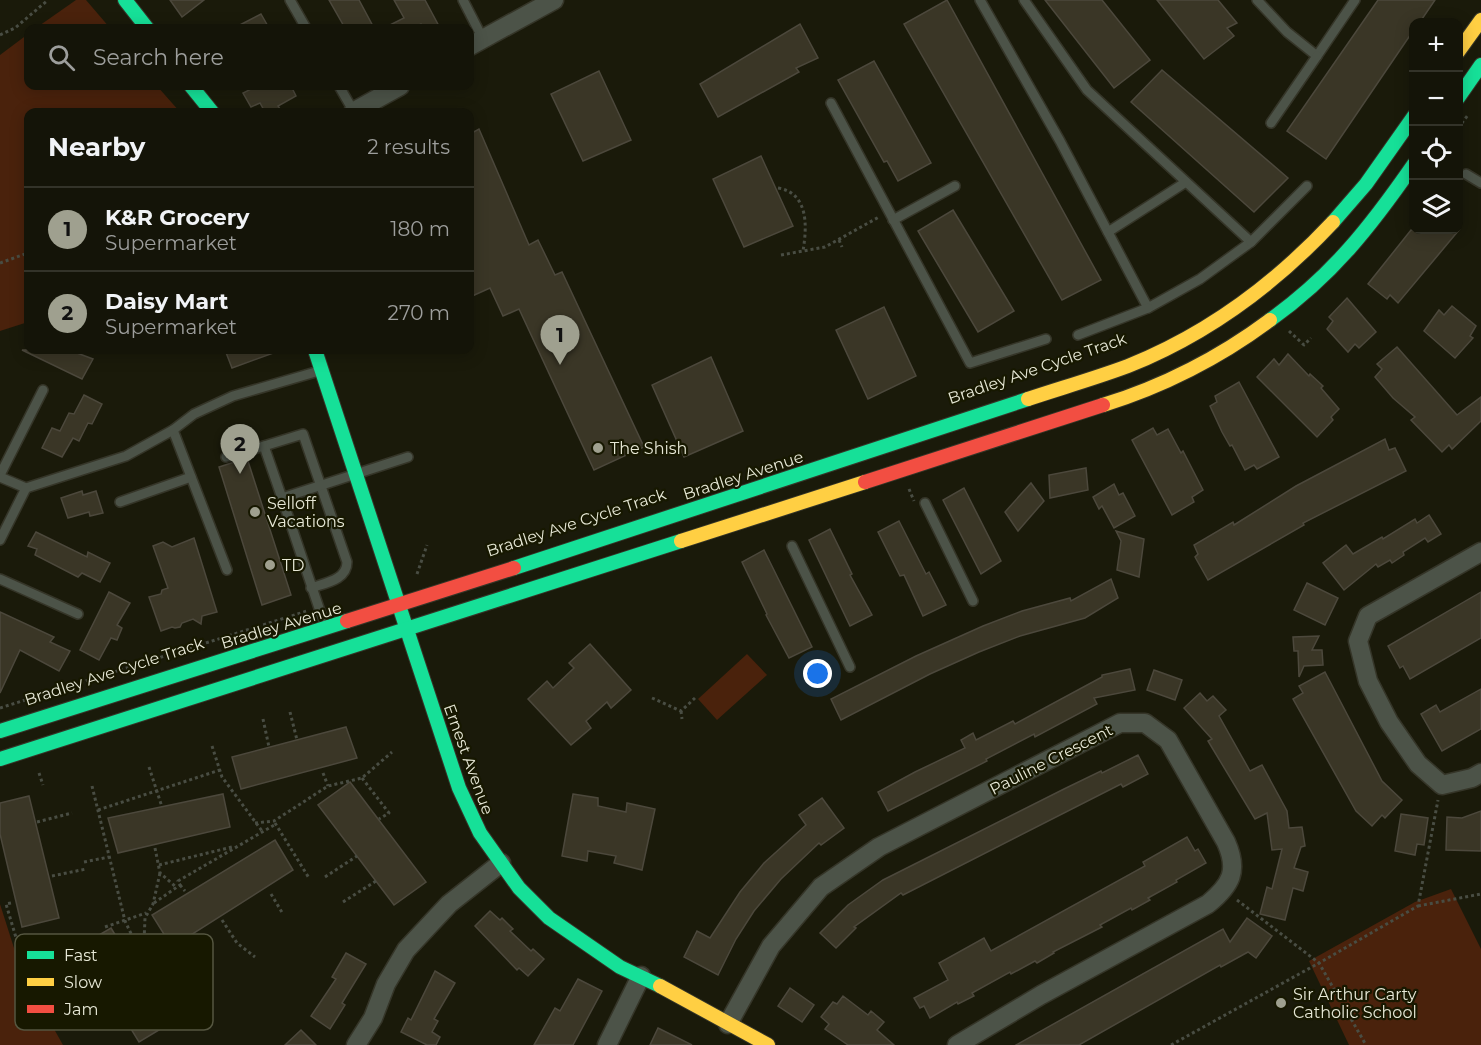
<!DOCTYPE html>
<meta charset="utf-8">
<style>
body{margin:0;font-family:Montserrat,sans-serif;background:#1d1d12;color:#f1f3f6}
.controls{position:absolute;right:18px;top:18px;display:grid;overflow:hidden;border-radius:12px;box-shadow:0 3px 15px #0003}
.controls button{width:54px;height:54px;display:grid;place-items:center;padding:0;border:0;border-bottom:2px solid #333329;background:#141408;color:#f1f3f6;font:30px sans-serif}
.you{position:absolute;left:818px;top:674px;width:21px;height:21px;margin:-15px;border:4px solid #fff;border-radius:50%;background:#1a73e8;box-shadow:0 0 0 9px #1a73e833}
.badge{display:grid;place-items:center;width:39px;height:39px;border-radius:50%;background:#9fa08f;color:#111;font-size:20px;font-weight:700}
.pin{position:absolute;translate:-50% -50px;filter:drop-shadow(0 2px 3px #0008)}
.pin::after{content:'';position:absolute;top:32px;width:21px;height:18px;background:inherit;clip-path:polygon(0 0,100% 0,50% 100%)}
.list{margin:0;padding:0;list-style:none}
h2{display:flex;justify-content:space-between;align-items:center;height:78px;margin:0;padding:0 24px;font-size:26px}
h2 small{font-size:20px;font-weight:400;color:#9d9e9c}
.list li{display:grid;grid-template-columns:39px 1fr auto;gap:18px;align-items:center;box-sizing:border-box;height:84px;padding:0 24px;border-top:2px solid #333329}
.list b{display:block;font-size:22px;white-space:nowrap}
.list p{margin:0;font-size:20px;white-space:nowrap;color:#9d9e9c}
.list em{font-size:20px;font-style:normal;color:#9d9e9c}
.icon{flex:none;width:33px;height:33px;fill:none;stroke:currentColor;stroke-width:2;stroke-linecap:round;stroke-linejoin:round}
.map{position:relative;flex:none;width:1481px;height:1045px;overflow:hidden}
.search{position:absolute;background:#141408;box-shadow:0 3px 15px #0003;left:24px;top:24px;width:450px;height:66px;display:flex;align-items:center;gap:15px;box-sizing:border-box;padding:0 21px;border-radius:12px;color:#9d9e9c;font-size:22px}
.panel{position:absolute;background:#141408;box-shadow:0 3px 15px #0003;left:24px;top:108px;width:450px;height:246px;border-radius:12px}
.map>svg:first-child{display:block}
</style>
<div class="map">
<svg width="1481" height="1045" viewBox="0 0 1481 1045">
<rect width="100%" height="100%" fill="#1a1a0a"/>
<g fill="#4a220c">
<polygon points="76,0 86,0 110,28 36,28"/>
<polygon points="28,34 28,86 157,86 180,112 28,112 28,322 0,331 0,55"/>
<polygon points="747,654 767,675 717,720 698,699"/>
<polygon points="1451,889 1481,949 1481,1045 1349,1045 1309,961 1415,902"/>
<polygon points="0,904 21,970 63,1045 0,1045"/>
</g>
<g fill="#3a3626" stroke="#4c483c" stroke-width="1.5">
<polygon points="170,0 204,0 182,17"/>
<polygon points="329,0 359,0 374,28 345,28"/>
<polygon points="394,0 425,0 440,28 424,28 421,24 413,28 384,28 404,18"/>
<polygon points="947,0 1101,280 1062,300 904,24"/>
<polygon points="1045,0 1102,0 1150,60 1114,88"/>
<polygon points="1157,0 1218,0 1237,23 1227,28 1234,36 1204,59"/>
<polygon points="1378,0 1435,0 1420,22 1413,22 1413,31 1326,159 1287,131"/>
<polygon points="261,14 269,28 234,28"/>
<polygon points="800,24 818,58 796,68 799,72 718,117 700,84"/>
<polygon points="874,61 931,163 898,181 887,161 884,162 838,80"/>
<polygon points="1162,70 1288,178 1254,212 1131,102"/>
<polygon points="599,71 631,140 583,161 551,94"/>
<polygon points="257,86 291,86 296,96 278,106 282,112 265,112 260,103 251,107 243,93"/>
<polygon points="479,129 529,245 538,240 555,275 562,272 644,447 594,470 519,309 503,316 490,288 470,297 470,134"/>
<polygon points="761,156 793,226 744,247 713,179"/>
<polygon points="953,210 1014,311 978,332 918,231"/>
<polygon points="1411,230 1459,230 1398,303 1390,295 1387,299 1368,284"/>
<polygon points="1347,298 1376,332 1359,348 1355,344 1348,352 1327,329 1333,321 1329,317"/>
<polygon points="1452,306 1476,326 1470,336 1473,338 1455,358 1424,331 1439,310 1444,315"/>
<polygon points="884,307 916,376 868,399 836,330"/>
<polygon points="1397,347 1457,415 1481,397 1481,421 1452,449 1449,445 1442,452 1411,420 1415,417 1393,398 1375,377 1382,369 1377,364"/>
<polygon points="22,350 69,350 93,359 82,379"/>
<polygon points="225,350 278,350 279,351 232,368"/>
<polygon points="1288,354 1309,376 1310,374 1323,386 1321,388 1339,409 1331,417 1333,420 1317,437 1257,377 1274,359 1279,365"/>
<polygon points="711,357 743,431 684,457 652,385"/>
<polygon points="1239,382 1279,457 1257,469 1254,465 1245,470 1232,445 1230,446 1222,432 1210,406 1217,402 1215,396"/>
<polygon points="84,395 102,404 92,424 88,423 79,441 73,438 62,457 42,448 52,428 60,431 69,413 74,414"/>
<polygon points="1153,428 1157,435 1168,429 1181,453 1183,451 1203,490 1192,497 1194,502 1172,515 1132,440"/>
<polygon points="1385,439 1389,450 1395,448 1406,471 1303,523 1304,525 1208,580 1195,557 1198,554 1194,545 1233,522 1234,525 1296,486"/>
<polygon points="247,458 291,595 262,605 219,467"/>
<polygon points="1086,468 1088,490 1050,498 1049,475"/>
<polygon points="1031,483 1044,501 1018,531 1005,512"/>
<polygon points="1114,484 1119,495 1123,493 1135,516 1114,528 1102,506 1099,509 1093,497"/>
<polygon points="964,488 1001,561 981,574 943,500"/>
<polygon points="82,491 83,495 96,491 103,513 90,516 89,512 68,518 61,498"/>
<polygon points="1429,515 1441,534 1428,542 1425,538 1403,552 1404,555 1392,563 1390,560 1378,567 1376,564 1344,590 1323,563 1346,545 1353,554 1382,537 1383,539 1415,519 1417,523"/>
<polygon points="899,521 926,574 929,572 946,605 923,616 904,575 900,576 878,532"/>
<polygon points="830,529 852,574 850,575 872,615 850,626 809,540"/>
<polygon points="1116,531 1144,539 1139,577 1117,570 1121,541"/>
<polygon points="36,532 87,557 88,552 110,563 100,582 82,573 78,577 35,555 37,549 28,546"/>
<polygon points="194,538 217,612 202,616 201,624 193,619 182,623 180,627 175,628 172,627 161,631 149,597 161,594 162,590 168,588 153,546 163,542 172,547"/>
<polygon points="764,550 812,647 789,658 766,615 767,614 742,562"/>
<polygon points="1111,579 1118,598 1085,618 1020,636 979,652 930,674 841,720 831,699 916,656 983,626 1022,611 1070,598 1071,601"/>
<polygon points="1307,583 1338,598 1325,625 1294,610"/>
<polygon points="109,592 130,603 117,625 122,628 117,640 111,638 99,660 80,650"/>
<polygon points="1481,592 1481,638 1410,679 1403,666 1400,668 1388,646"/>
<polygon points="0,612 54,637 50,642 70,651 59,671 20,650 0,693"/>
<polygon points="1319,636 1312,650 1322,650 1323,665 1304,666 1299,677 1298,651 1294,651 1293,637"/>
<polygon points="590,644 631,690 611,708 607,702 586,721 591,728 571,745 528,699 547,681 553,688 574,668 569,663"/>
<polygon points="1130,669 1135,690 1094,698 1097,704 1035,737 1034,734 986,759 987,761 888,811 878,792 915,772 965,748 961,740 973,733 976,740 1013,721 1015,724 1102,677 1102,675"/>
<polygon points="1154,670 1182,680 1175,700 1147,690"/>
<polygon points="1325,672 1382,781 1402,800 1385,818 1382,815 1372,826 1356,811 1293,699 1303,693 1299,686"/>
<polygon points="1481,689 1481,729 1442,751 1421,714 1436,705 1440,712"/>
<polygon points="1200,693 1207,701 1213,696 1226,710 1219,716 1250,771 1262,765 1287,811 1289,828 1302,827 1305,846 1301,847 1294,868 1308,872 1303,891 1293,888 1285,920 1260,914 1267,887 1272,889 1282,849 1272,850 1267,813 1255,819 1208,741 1212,739 1184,708"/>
<polygon points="346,727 357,758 241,789 232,757"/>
<polygon points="1138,755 1148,774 1123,787 1121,784 903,895 901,893 854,927 856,928 836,948 820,933 848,905 883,880 1064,789 1101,771 1102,773"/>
<polygon points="350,782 426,882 394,905 318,805"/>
<polygon points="223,794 230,827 118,853 108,818"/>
<polygon points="573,794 598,798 598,806 626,812 627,803 655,809 642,870 614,863 616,856 588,851 587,861 562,856"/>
<polygon points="29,796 59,918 22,927 0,834 0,803"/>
<polygon points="822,798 844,828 821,845 819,843 781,879 754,911 736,939 718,975 684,957 697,931 710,938 740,892 764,863 806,825 799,815"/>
<polygon points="1481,811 1481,851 1446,850 1447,817 1462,818"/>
<polygon points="1401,814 1428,818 1424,845 1417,844 1415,855 1395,851"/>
<polygon points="1187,837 1195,851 1198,849 1206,863 1176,880 1177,882 1148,898 1150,900 1132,910 1131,908 1100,925 1102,927 1053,952 1054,953 1037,963 1035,961 1011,974 1010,972 972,993 974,996 958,1004 957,1002 930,1018 924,1006 920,1008 914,998 948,980 939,963 984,938 991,951 1145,866 1143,862"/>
<polygon points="275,840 293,870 172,947 152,915"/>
<polygon points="490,911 500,920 502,918 513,929 510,931 531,951 533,949 544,959 528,976 519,968 517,970 475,926"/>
<polygon points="1247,918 1272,936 1256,958 1248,952 1221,967 1220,965 1079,1045 1016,1045 1223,929 1230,942"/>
<polygon points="111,928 169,1024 139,1042 80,946"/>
<polygon points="346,953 366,964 342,1003 345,1005 330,1029 311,1016 336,979 332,977"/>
<polygon points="435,971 455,983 434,1019 438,1021 432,1032 440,1037 436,1045 427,1045 401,1032 408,1018 411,1020"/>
<polygon points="578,979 602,991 573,1045 534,1045 555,1008 560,1011"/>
<polygon points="790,988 814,1005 802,1022 778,1006"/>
<polygon points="843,996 868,1015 871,1011 884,1022 877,1030 894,1045 848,1045 825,1029 829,1024 821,1017 833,1002 837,1004"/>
<polygon points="658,1028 692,1045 650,1045"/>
<polygon points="301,1030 316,1045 285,1045"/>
</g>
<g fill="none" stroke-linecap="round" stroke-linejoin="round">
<defs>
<g id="lane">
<polyline points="290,0 306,28"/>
<polyline points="463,0 483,39"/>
<polyline points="980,0 1060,141 1148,308 1200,279 1251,242 1087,90 1024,0"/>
<polyline points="1257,0 1287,32 1317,56 1355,0"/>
<polyline points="339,86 354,112"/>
<polyline points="831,103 970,363 1046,339"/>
<polyline points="1271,123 1317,56"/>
<polyline points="1466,174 1481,183"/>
<polyline points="893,220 955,186"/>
<polyline points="1108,232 1186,182"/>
<polyline points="1251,242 1307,186"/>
<polyline points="1078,335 1148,308"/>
<polyline points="173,430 227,570"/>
<path d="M264,446L303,434L347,562C347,580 325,583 311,588"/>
<polyline points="226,457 264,446 282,498"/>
<polyline points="0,475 43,390"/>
<polyline points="0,477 26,488 126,456 173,430 194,414 233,396 319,371"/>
<polyline points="120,502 191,477"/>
<polyline points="925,503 973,601"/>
<polyline points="0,540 26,488"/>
<polyline points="792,546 850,667"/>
<polyline points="0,579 78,614"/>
<polyline points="322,617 282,498 408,457"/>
</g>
<g id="street">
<polyline points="470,46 554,0"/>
<polyline points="353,112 400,86"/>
<polyline points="1481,552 1368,616 1358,641 1368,681 1389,722 1418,764 1442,785 1472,778 1481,773"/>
<path d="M728,1024L771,946L821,887L879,847L1120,723H1145L1168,740L1226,842C1239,871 1231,885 1208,904L1041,995L957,1045"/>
<polyline points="356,1045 373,1018 386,984 406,950 449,904 501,863"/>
<polyline points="607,1045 641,976"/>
</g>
<g id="fast">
<polyline points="125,0 147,28"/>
<polyline points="191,86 212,112"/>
<polyline points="1458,98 1481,65"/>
<polyline points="1333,222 1366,184 1414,116"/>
<path d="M1270,320C1332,276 1371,226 1414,164"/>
<polyline points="315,350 459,788 480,833 519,888 549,918 620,967 660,986"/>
<polyline points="514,568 1028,399"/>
<polyline points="0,731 347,621"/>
<polyline points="0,759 681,541"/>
</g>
<g id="slow">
<polyline points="1458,52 1481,20"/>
<path d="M1028,399C1061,388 1096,378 1128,366C1208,334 1275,284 1333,222"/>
<path d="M1103,405C1164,386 1219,358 1270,320"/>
<polyline points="681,541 865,482"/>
<polyline points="660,986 768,1045"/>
</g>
<g id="jam">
<polyline points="865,482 1103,405"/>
<polyline points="347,621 514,568"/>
</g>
</defs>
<use href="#lane" stroke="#353528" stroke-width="12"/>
<use href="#street" stroke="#353528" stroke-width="21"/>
<use href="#fast" stroke="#353528" stroke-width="16"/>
<use href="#slow" stroke="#353528" stroke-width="16"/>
<use href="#jam" stroke="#353528" stroke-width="16"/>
<g stroke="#494d43" stroke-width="3" stroke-dasharray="3 3" stroke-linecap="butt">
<polyline points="0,35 15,28 48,0"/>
<polyline points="1458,128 1468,115"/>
<path d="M778,188C809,193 807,227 803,251"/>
<polyline points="839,240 842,247"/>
<polyline points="781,255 825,247 879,217"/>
<polyline points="0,263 28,253"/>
<polyline points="1289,331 1304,345 1311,338"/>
<polyline points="909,489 914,501"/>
<polyline points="417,574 427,545"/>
<polyline points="652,698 681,711 695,698"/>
<polyline points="0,708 307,611"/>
<polyline points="681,711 682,719"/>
<polyline points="290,712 297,740"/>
<polyline points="263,719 269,747"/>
<polyline points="212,746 222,777 262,831"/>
<polyline points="149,767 162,807"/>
<polyline points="39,773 43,785"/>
<polyline points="323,773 328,786"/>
<polyline points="362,778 389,813 379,819"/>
<polyline points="92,786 125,921 135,942 144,942 145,918 153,904 160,873"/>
<polyline points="98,810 220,770"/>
<polyline points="37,822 72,813"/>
<polyline points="255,823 274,821 328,786 362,778 392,752"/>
<polyline points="275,823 309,878"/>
<polyline points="155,848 160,873 176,887"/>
<polyline points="84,862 109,857"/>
<polyline points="159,865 232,847"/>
<polyline points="52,876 86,869"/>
<polyline points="325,877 357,856"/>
<polyline points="180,885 185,891"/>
<polyline points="271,894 283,914"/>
<polyline points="1237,900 1319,963 1418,906 1438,800"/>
<polyline points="343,902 376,881"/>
<polyline points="11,903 6,904 20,951 33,947 42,952"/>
<polyline points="154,903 180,885 178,881 276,824"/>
<polyline points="1418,906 1481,894"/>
<polyline points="222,920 237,943 255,957"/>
<polyline points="105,927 146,913"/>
<polyline points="135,942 182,1021"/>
<polyline points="1171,1045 1319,963 1366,1045"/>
</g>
<use href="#lane" stroke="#4c5348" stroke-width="9"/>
<use href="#street" stroke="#4c5348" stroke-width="18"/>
<use href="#fast" stroke="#16e098" stroke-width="14"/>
<use href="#slow" stroke="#ffcf43" stroke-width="14"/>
<use href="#jam" stroke="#f24e42" stroke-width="14"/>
</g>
<g fill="#9fa08f" stroke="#171800" stroke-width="2">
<circle cx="598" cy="448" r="6"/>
<circle cx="255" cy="512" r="6"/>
<circle cx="270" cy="565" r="6"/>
<circle cx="1281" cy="1003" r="6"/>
</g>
<g text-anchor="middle" stroke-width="4.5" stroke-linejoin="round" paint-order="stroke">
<g font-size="16" fill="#e7e8d6" stroke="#171800">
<text transform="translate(1037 368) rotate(-19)" y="6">Bradley Ave Cycle Track</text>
<text transform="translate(743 475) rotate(-18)" y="6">Bradley Avenue</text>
<text transform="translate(576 522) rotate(-18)" y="6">Bradley Ave Cycle Track</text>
<text transform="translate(281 625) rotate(-17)" y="6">Bradley Avenue</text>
<text transform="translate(114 671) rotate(-18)" y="6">Bradley Ave Cycle Track</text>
<text transform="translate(469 759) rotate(70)" y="6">Ernest Avenue</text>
<text transform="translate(1051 759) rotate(-27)" y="6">Pauline Crescent</text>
</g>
<g font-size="16" fill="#e7e8d6" stroke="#171800" text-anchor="start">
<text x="610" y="454">The Shish</text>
<text x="267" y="509">Selloff<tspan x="267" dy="18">Vacations</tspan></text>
<text x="282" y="571">TD</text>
<text x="1293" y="1000">Sir Arthur Carty<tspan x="1293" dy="18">Catholic School</tspan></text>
</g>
</g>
<rect x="15" y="934" width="198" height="96" rx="9" fill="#171800" stroke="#555640" stroke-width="1.5"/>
<rect x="27" y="951" width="27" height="8" fill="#16e098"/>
<rect x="27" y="978" width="27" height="8" fill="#ffcf43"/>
<rect x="27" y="1005" width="27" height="8" fill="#f24e42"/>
<g font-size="16" fill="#e7e8d6">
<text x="64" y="961">Fast</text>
<text x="64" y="988">Slow</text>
<text x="64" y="1015">Jam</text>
</g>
</svg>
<div class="controls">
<button>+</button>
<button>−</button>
<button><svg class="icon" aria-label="locate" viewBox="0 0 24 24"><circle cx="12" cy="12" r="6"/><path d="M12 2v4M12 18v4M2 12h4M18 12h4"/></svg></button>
<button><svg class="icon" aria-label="layers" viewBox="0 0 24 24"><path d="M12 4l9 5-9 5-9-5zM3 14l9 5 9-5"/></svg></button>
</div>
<div class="you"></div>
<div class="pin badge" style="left:560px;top:365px">1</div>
<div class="pin badge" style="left:240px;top:474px">2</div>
<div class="search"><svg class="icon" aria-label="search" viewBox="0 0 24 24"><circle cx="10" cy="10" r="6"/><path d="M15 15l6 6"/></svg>Search here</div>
<section class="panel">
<h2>Nearby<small>2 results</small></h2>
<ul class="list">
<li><span class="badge">1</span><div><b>K&amp;R Grocery</b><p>Supermarket</p></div><em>180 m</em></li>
<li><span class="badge">2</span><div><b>Daisy Mart</b><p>Supermarket</p></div><em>270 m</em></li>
</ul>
</section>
</div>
